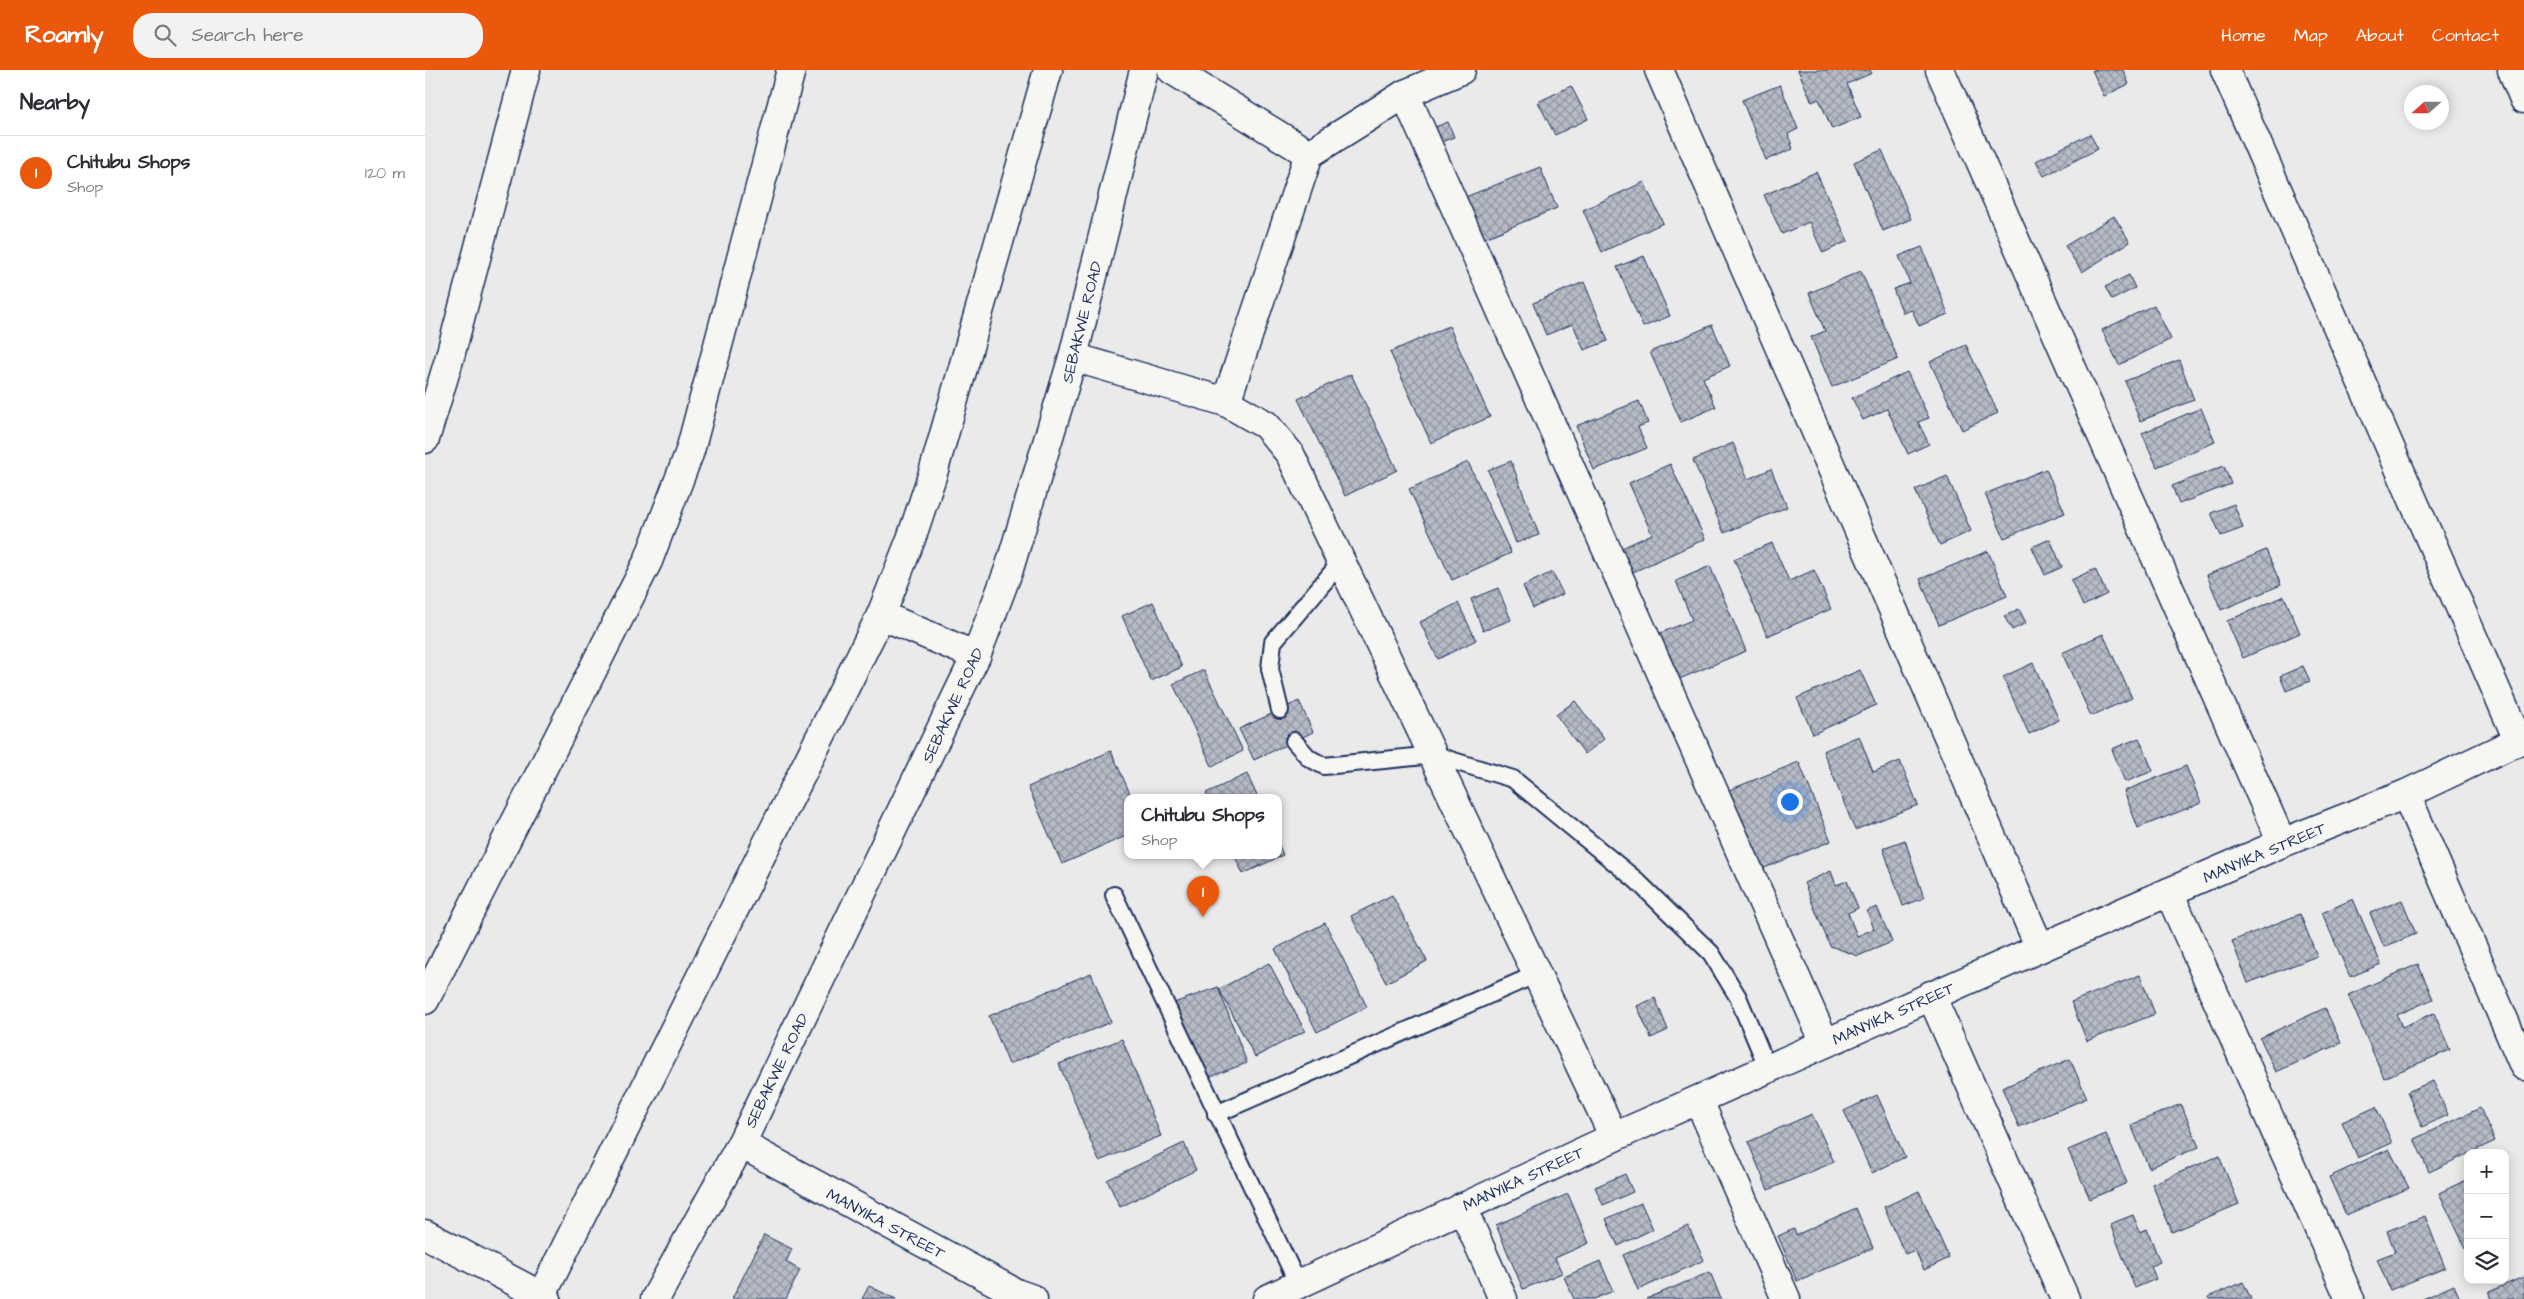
<!DOCTYPE html>
<meta charset="utf-8">
<style>
body{margin:0;font-family:"Architects Daughter",sans-serif;background:#f2f2f3;color:#2b2b33}
.controls{position:absolute;right:15px;bottom:15px;display:grid;overflow:hidden;border-radius:10px;box-shadow:0 2px 12px #0003}
.controls button{width:45px;height:45px;display:grid;place-items:center;padding:0;border:0;border-bottom:1px solid #e1e1e2;background:#fff;color:#2b2b33;font:25px sans-serif}
.compass{position:absolute;left:1979px;top:15px;width:45px;height:45px;border-radius:50%;background:#fff;box-shadow:0 2px 12px #0003;rotate:249deg}
.you{position:absolute;left:1364px;top:731px;width:18px;height:18px;margin:-12px;border:4px solid #fff;border-radius:50%;background:#1a73e8;box-shadow:0 0 0 8px #1a73e833}
.badge{display:grid;place-items:center;width:32px;height:32px;border-radius:50%;background:#ea580c;color:#fff;font-size:16px;font-weight:700}
.pin{position:absolute;translate:-50% -41px;filter:drop-shadow(0 1px 2px #0008)}
.pin::after{content:'';position:absolute;top:26px;width:18px;height:15px;background:inherit;clip-path:polygon(0 0,100% 0,50% 100%)}
.popup{position:absolute;left:699px;top:724px;width:158px;height:65px;box-sizing:border-box;display:grid;place-content:center;border-radius:10px;background:#fff;filter:drop-shadow(0 1px 4px #0005);font-size:16px;white-space:nowrap;color:#7c7c81}
.popup b{font-size:19px;color:#2b2b33}
.popup::after{content:'';position:absolute;left:50%;top:100%;margin-left:-10px;border:10px solid transparent;border-top-color:#fff}
.list{margin:0;padding:0;list-style:none}
h2{display:flex;justify-content:space-between;align-items:center;height:65px;margin:0;padding:0 20px;font-size:21px}
h2 small{font-size:16px;font-weight:400;color:#7c7c81}
.list li{display:grid;grid-template-columns:32px 1fr auto;gap:15px;align-items:center;box-sizing:border-box;height:75px;padding:0 20px;border-top:1px solid #e1e1e2}
.list b{display:block;font-size:19px;white-space:nowrap}
.list p{margin:0;font-size:16px;white-space:nowrap;color:#7c7c81}
.list em{font-size:16px;font-style:normal;color:#7c7c81}
.icon{flex:none;width:28px;height:28px;fill:none;stroke:currentColor;stroke-width:2;stroke-linecap:round;stroke-linejoin:round}
.map{position:relative;flex:none;width:2099px;height:1229px;overflow:hidden}
header{display:flex;align-items:center;gap:30px;box-sizing:border-box;height:70px;padding:0 25px;background:#ea580c;color:#fff}
header strong{font-size:24px}
nav{display:flex;gap:28px;margin-inline-start:auto;font-size:18px}
.search{width:350px;height:45px;background:#f2f2f3;display:flex;align-items:center;gap:12px;box-sizing:border-box;padding:0 18px;border-radius:20px;color:#7c7c81;font-size:19px}
main{display:flex}
aside{flex:1;background:#fff}
.map>svg:first-child{display:block}
</style>
<header>
<strong>Roamly</strong>
<div class="search"><svg class="icon" aria-label="search" viewBox="0 0 24 24"><circle cx="10" cy="10" r="6"/><path d="M15 15l6 6"/></svg>Search here</div>
<nav><a>Home</a><a>Map</a><a>About</a><a>Contact</a></nav>
</header>
<main>
<aside>
<h2>Nearby<small></small></h2>
<ul class="list">
<li><span class="badge">1</span><div><b>Chitubu Shops</b><p>Shop</p></div><em>120 m</em></li>
</ul>
</aside>
<div class="map">
<svg width="2099" height="1229" viewBox="0 0 2099 1229">
<defs>
<pattern id="building-cross-hatch" width="8" height="8" patternUnits="userSpaceOnUse" patternTransform="scale(1.25)"><rect width="8" height="8" fill="#b6bbc6"/><path d="M0 0l8 8M0 8l8-8" fill="none" stroke="#9398a4"/></pattern>
</defs>
<rect width="100%" height="100%" fill="#e9eae9"/>
<filter id="ink" filterUnits="userSpaceOnUse"><feTurbulence type="fractalNoise" baseFrequency=".02" numOctaves="2"/><feDisplacementMap in="SourceGraphic" scale="10" xChannelSelector="R" yChannelSelector="G"/><feConvolveMatrix kernelMatrix="1 2 1 2 8 2 1 2 1" color-interpolation-filters="sRGB"/></filter>
<g filter="url(#ink)">
<g fill="url(#building-cross-hatch)" stroke="#1b2f5e">
<polygon points="1373,0 1445,0 1447,3 1422,14 1436,47 1407,59 1394,29 1387,32"/>
<polygon points="1667,0 1698,0 1704,14 1679,26"/>
<polygon points="1355,15 1373,59 1363,64 1368,79 1341,90 1317,30"/>
<polygon points="1146,16 1163,49 1130,65 1113,32"/>
<polygon points="1023,52 1029,67 1011,74 1005,59"/>
<polygon points="1665,64 1673,79 1619,106 1611,91"/>
<polygon points="1457,80 1486,149 1458,161 1429,92"/>
<polygon points="1115,97 1132,138 1055,170 1038,128"/>
<polygon points="1391,102 1423,171 1398,183 1384,152 1357,164 1339,125"/>
<polygon points="1219,112 1238,153 1177,182 1158,140"/>
<polygon points="1689,146 1705,172 1657,202 1640,176"/>
<polygon points="1497,177 1523,244 1494,256 1487,240 1478,243 1468,219 1485,213 1474,186"/>
<polygon points="1219,186 1245,246 1218,257 1192,197"/>
<polygon points="1436,201 1473,289 1407,317 1386,267 1400,261 1384,223"/>
<polygon points="1704,205 1710,218 1687,230 1680,217"/>
<polygon points="1159,212 1183,271 1159,280 1148,254 1121,265 1108,233"/>
<polygon points="1729,235 1746,269 1694,295 1677,260"/>
<polygon points="1287,255 1305,296 1278,308 1291,337 1256,352 1225,282"/>
<polygon points="1024,256 1065,347 1006,373 965,282"/>
<polygon points="1541,275 1573,343 1537,360 1505,292"/>
<polygon points="1754,290 1769,330 1715,351 1700,311"/>
<polygon points="1482,302 1504,348 1493,352 1504,374 1483,384 1462,339 1438,350 1427,328"/>
<polygon points="926,304 972,400 920,426 873,329"/>
<polygon points="1214,331 1223,353 1213,357 1222,378 1169,400 1151,356"/>
<polygon points="1776,338 1790,372 1732,397 1717,363"/>
<polygon points="1308,373 1323,409 1346,399 1362,437 1299,463 1268,390"/>
<polygon points="1086,391 1114,465 1091,473 1063,400"/>
<polygon points="1043,392 1086,483 1027,510 984,419"/>
<polygon points="1245,394 1280,469 1208,502 1197,478 1227,464 1204,413"/>
<polygon points="1799,396 1806,414 1754,434 1747,416"/>
<polygon points="1621,399 1640,443 1579,468 1560,424"/>
<polygon points="1522,406 1546,461 1515,475 1490,420"/>
<polygon points="1809,434 1818,458 1796,466 1786,443"/>
<polygon points="1625,469 1637,497 1620,505 1607,477"/>
<polygon points="1347,473 1364,511 1389,500 1406,539 1342,566 1309,489"/>
<polygon points="1841,480 1856,515 1796,540 1782,505"/>
<polygon points="1563,481 1582,526 1514,555 1495,509"/>
<polygon points="1285,496 1321,581 1252,610 1233,564 1267,550 1251,511"/>
<polygon points="1670,499 1682,524 1658,536 1646,510"/>
<polygon points="1127,502 1138,524 1108,538 1098,516"/>
<polygon points="1073,518 1086,550 1058,561 1046,529"/>
<polygon points="1859,526 1875,563 1818,588 1802,551"/>
<polygon points="728,532 757,597 726,611 697,546"/>
<polygon points="1033,533 1051,570 1013,589 995,552"/>
<polygon points="1594,539 1601,553 1587,560 1579,546"/>
<polygon points="1678,564 1707,628 1666,646 1637,583"/>
<polygon points="1608,593 1634,650 1604,664 1578,607"/>
<polygon points="1878,596 1885,611 1861,621 1855,606"/>
<polygon points="779,600 818,681 787,696 748,614"/>
<polygon points="1435,600 1451,635 1388,664 1372,628"/>
<polygon points="874,631 888,662 829,690 814,659"/>
<polygon points="1150,631 1179,669 1160,684 1131,645"/>
<polygon points="1434,666 1448,702 1475,691 1493,735 1430,760 1398,681"/>
<polygon points="1714,668 1728,701 1700,712 1687,679"/>
<polygon points="686,681 707,728 703,728 703,765 637,794 603,717"/>
<polygon points="1374,692 1406,771 1337,799 1304,720"/>
<polygon points="1761,696 1776,733 1713,758 1699,721"/>
<polygon points="822,704 833,728 783,728 781,723"/>
<polygon points="1480,770 1499,828 1478,836 1458,778"/>
<polygon points="853,773 858,785 818,804 810,786 853,786"/>
<polygon points="1406,801 1411,815 1422,811 1433,838 1423,843 1432,866 1449,859 1442,841 1452,837 1467,872 1433,886 1405,876 1379,813"/>
<polygon points="967,825 1002,891 961,913 926,846"/>
<polygon points="1928,829 1956,894 1925,907 1897,843"/>
<polygon points="1977,830 1991,864 1959,877 1945,843"/>
<polygon points="1875,844 1892,886 1823,913 1807,871"/>
<polygon points="900,853 942,937 892,962 850,879"/>
<polygon points="844,893 880,961 830,987 794,919"/>
<polygon points="1993,894 2008,929 1972,945 1977,957 2009,943 2025,980 1959,1008 1923,925"/>
<polygon points="666,903 686,952 584,994 564,946"/>
<polygon points="1715,905 1730,944 1662,971 1646,932"/>
<polygon points="793,917 822,993 779,1009 749,933"/>
<polygon points="1230,928 1243,960 1226,968 1212,936"/>
<polygon points="1900,938 1916,973 1851,1002 1835,968"/>
<polygon points="697,969 736,1066 674,1091 634,994"/>
<polygon points="1645,989 1662,1028 1594,1057 1577,1018"/>
<polygon points="2008,1011 2023,1045 1997,1057 1982,1022"/>
<polygon points="1452,1025 1480,1087 1447,1103 1419,1041"/>
<polygon points="1756,1034 1774,1077 1724,1098 1706,1055"/>
<polygon points="1951,1037 1967,1073 1933,1088 1917,1052"/>
<polygon points="2055,1038 2070,1071 2004,1102 1989,1069"/>
<polygon points="1387,1044 1409,1092 1343,1120 1323,1072"/>
<polygon points="1681,1064 1702,1113 1665,1129 1643,1080"/>
<polygon points="759,1073 771,1100 695,1137 682,1110"/>
<polygon points="1964,1079 1984,1118 1921,1145 1904,1107"/>
<polygon points="1794,1086 1814,1134 1747,1162 1727,1114"/>
<polygon points="1200,1104 1208,1122 1178,1135 1170,1117"/>
<polygon points="2043,1109 2043,1183 2014,1123"/>
<polygon points="1494,1121 1524,1188 1499,1200 1490,1180 1480,1184 1459,1137"/>
<polygon points="1143,1124 1164,1173 1130,1188 1137,1203 1098,1219 1071,1155"/>
<polygon points="1216,1133 1228,1159 1193,1176 1181,1149"/>
<polygon points="1431,1138 1448,1178 1372,1211 1353,1166 1369,1159 1371,1165"/>
<polygon points="1708,1145 1715,1162 1722,1159 1735,1192 1726,1196 1731,1209 1710,1218 1685,1154"/>
<polygon points="2000,1146 2020,1198 1965,1220 1952,1189 1970,1182 1962,1161"/>
<polygon points="1263,1156 1279,1190 1213,1220 1198,1185"/>
<polygon points="339,1165 367,1179 361,1192 375,1200 361,1229 307,1229"/>
<polygon points="1175,1191 1188,1221 1169,1229 1149,1229 1139,1207"/>
<polygon points="1285,1202 1296,1229 1221,1229"/>
<polygon points="2098,1207 2099,1229 2067,1229 2064,1222"/>
<polygon points="1818,1212 1826,1229 1784,1229 1783,1227"/>
<polygon points="2029,1215 2035,1229 1998,1229"/>
<polygon points="444,1216 471,1229 437,1229"/>
</g>
<g fill="none" stroke-linecap="round" stroke-linejoin="round">
<defs>
<g id="service">
<polyline points="855,640 845,599 848,572 916,492"/>
<polyline points="869,671 884,688 899,696 1009,685 1088,709 1211,810 1286,883 1313,927 1343,999"/>
<polyline points="689,825 873,1214"/>
<polyline points="791,1044 1112,904"/>
</g>
<g id="minor">
<polyline points="747,0 884,84"/>
<polyline points="1234,0 1615,878"/>
<polyline points="1515,0 1857,773"/>
<polyline points="1800,0 2093,670"/>
<polyline points="2087,0 2099,29"/>
<polyline points="980,24 1400,973"/>
<polyline points="648,287 801,332 841,355 865,384 1189,1067"/>
<polyline points="801,332 884,84 980,24 1036,0"/>
<polyline points="0,369 24,290 101,0"/>
<polyline points="456,545 551,586"/>
<polyline points="1981,724 2099,996"/>
<polyline points="1744,822 1925,1229"/>
<polyline points="1506,925 1640,1229"/>
<polyline points="0,930 223,491 265,381 366,0"/>
<polyline points="1274,1031 1361,1229"/>
<polyline points="316,1074 591,1223 608,1229"/>
<polyline points="1037,1137 1078,1229"/>
<polyline points="0,1164 122,1229"/>
<polyline points="115,1229 456,545 486,469 508,403 623,0"/>
<polyline points="842,1229 1189,1067 1615,878 1857,773 1981,724 2099,668"/>
</g>
<polyline id="tertiary" points="230,1229 316,1074 551,586 584,499 648,287 719,0"/>
</defs>
<use href="#service" stroke="#1b2f5e" stroke-width="20"/>
<use href="#minor" stroke="#1b2f5e" stroke-width="31"/>
<use href="#tertiary" stroke="#1b2f5e" stroke-width="31"/>
<use href="#service" stroke="#f6f6f2" stroke-width="16"/>
<use href="#minor" stroke="#f6f6f2" stroke-width="28"/>
<use href="#tertiary" stroke="#f6f6f2" stroke-width="28"/>
</g>
</g>
<g text-anchor="middle" stroke-width="4" stroke-linejoin="round" paint-order="stroke">
<g font-size="16" fill="#1b2f5e" stroke="#f6f6f2">
<text transform="translate(656 252) rotate(-76)" y="6">SEBAKWE ROAD</text>
<text transform="translate(527 635) rotate(-65)" y="6">SEBAKWE ROAD</text>
<text transform="translate(1839 782) rotate(-23)" y="6">MANYIKA STREET</text>
<text transform="translate(1468 943) rotate(-24)" y="6">MANYIKA STREET</text>
<text transform="translate(351 1000) rotate(-64)" y="6">SEBAKWE ROAD</text>
<text transform="translate(1098 1108) rotate(-25)" y="6">MANYIKA STREET</text>
<text transform="translate(461 1153) rotate(28)" y="6">MANYIKA STREET</text>
</g>
</g>
</svg>
<div class="controls">
<button>+</button>
<button>−</button>
<button><svg class="icon" aria-label="layers" viewBox="0 0 24 24"><path d="M12 4l9 5-9 5-9-5zM3 14l9 5 9-5"/></svg></button>
</div>
<svg class="compass" viewBox="-18 -18 36 36"><path d="M0-13l5 13h-10z" fill="#e53935"/><path d="M0 13l5-13h-10z" fill="#7c7c81"/></svg>
<div class="you"></div>
<div class="pin badge" style="left:778px;top:847px">1</div>
<div class="popup"><b>Chitubu Shops</b>Shop</div>
</div>
</main>
